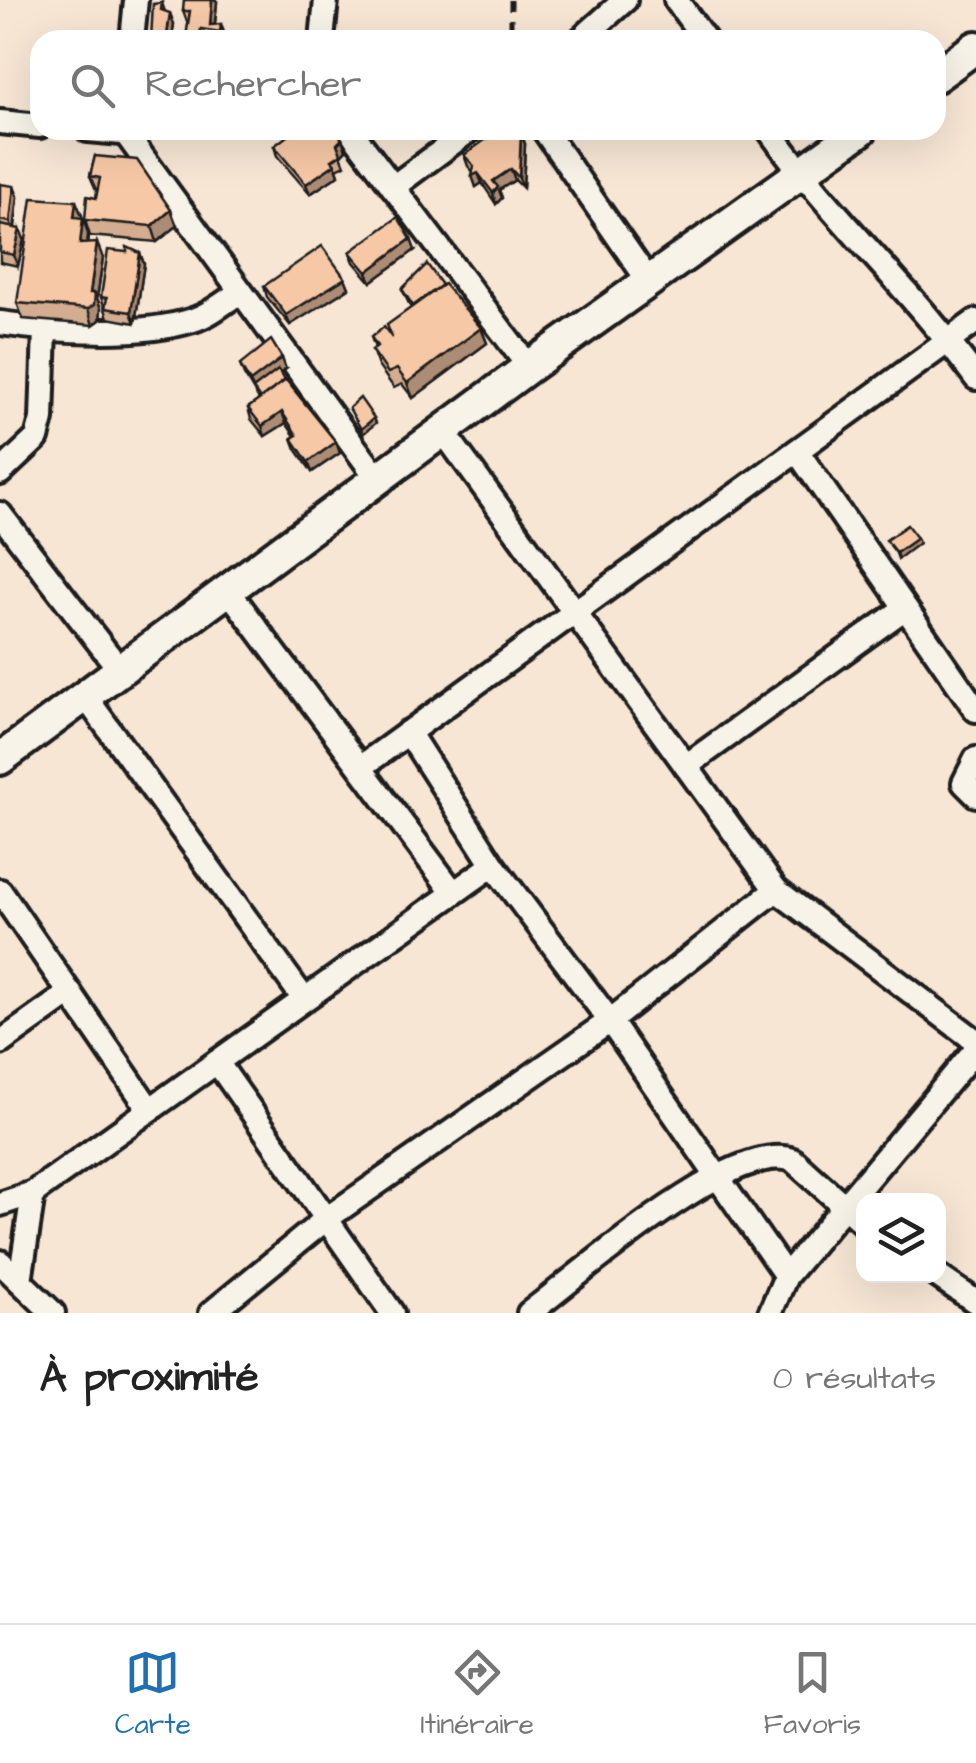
<!DOCTYPE html>
<html lang="fr">
<meta charset="utf-8">
<style>
body{margin:0;font-family:"Architects Daughter",sans-serif;background:#f6f6f6;color:#222}
.controls{position:absolute;right:30px;bottom:30px;display:grid;overflow:hidden;border-radius:20px;box-shadow:0 10px 40px #0002}
.controls button{width:90px;height:90px;display:grid;place-items:center;padding:0;border:0;border-bottom:2px solid #e0e0e0;background:#fff;color:#222;font:50px sans-serif}
.list{margin:0;padding:0;list-style:none}
h2{display:flex;justify-content:space-between;align-items:center;height:130px;margin:0;padding:0 40px;font-size:42px}
h2 small{font-size:32px;font-weight:400;color:#767676}
.icon{flex:none;width:55px;height:55px;fill:none;stroke:currentColor;stroke-width:2;stroke-linecap:round;stroke-linejoin:round}
.map{position:relative;flex:none;width:976px;height:1313px;overflow:hidden}
.search{position:absolute;background:#fff;box-shadow:0 10px 40px #0002;left:30px;right:30px;top:30px;height:110px;display:flex;align-items:center;gap:25px;box-sizing:border-box;padding:0 35px;border-radius:30px;color:#767676;font-size:38px}
.sheet{height:310px;background:#fff}
nav{display:flex;justify-content:space-around;align-items:center;box-sizing:border-box;height:140px;border-top:2px solid #e0e0e0;background:#fff;font-size:28px;color:#767676}
nav a{display:grid;justify-items:center;gap:5px}
nav .on{color:#1f6fb2}
.map>svg:first-child{display:block}
</style>
<div class="map">
<svg width="976" height="1313" viewBox="0 0 976 1313">
<rect width="100%" height="100%" fill="#f7e6d4"/>
<filter id="ink" filterUnits="userSpaceOnUse"><feTurbulence type="fractalNoise" baseFrequency=".01" numOctaves="2"/><feDisplacementMap in="SourceGraphic" scale="20" xChannelSelector="R" yChannelSelector="G"/><feConvolveMatrix kernelMatrix="1 2 1 2 8 2 1 2 1" color-interpolation-filters="sRGB"/></filter>
<g filter="url(#ink)">
<g fill="none" stroke-linecap="round" stroke-linejoin="round">
<defs>
<g id="street">
<polyline points="676,0 705,40"/>
<polyline points="132,40 136,0"/>
<polyline points="322,40 326,0"/>
<polyline points="580,40 625,0"/>
<polyline points="0,122 40,126"/>
<polyline points="88,130 122,133"/>
<polyline points="123,130 378,479"/>
<polyline points="350,130 529,367"/>
<polyline points="544,130 650,283"/>
<path d="M769,130C832,218 913,291 976,378"/>
<polyline points="393,187 470,130"/>
<path d="M0,323C55,331 140,337 193,320C210,315 226,301 240,292"/>
<polyline points="443,431 776,890 976,1041"/>
<polyline points="797,451 976,710"/>
<polyline points="0,473 37,438 42,419 45,329"/>
<polyline points="0,514 120,670"/>
<polyline points="228,590 453,892"/>
<polyline points="85,696 304,999"/>
<polyline points="408,732 493,865 610,1021 786,1276"/>
<polyline points="976,759 964,783 976,795"/>
<polyline points="686,766 905,608"/>
<polyline points="361,767 976,321"/>
<polyline points="0,891 150,1110"/>
<polyline points="0,1043 70,993"/>
<polyline points="217,1062 392,1313"/>
<polyline points="0,1204 33,1193 493,865"/>
<polyline points="0,1262 53,1313"/>
<polyline points="938,1276 976,1302"/>
<polyline points="20,1281 33,1193"/>
<polyline points="211,1313 326,1219 610,1021 776,890"/>
<path d="M529,1313C580,1275 734,1138 793,1160L864,1224"/>
<polyline points="770,1313 786,1276 976,1049"/>
</g>
<g id="secondary">
<polyline points="936,76 976,47"/>
<polyline points="0,759 529,367 861,130"/>
</g>
</defs>
<use href="#street" stroke="#1c1c1c" stroke-width="30"/>
<use href="#secondary" stroke="#1c1c1c" stroke-width="38"/>
<polyline stroke="#1c1c1c" stroke-width="5" stroke-dasharray="10 8" stroke-linecap="butt" points="511,0 511,40"/>
<use href="#street" stroke="#f7f3e8" stroke-width="22"/>
<use href="#secondary" stroke="#f7f3e8" stroke-width="30"/>
</g>
<g fill="#d4ac8f" stroke="#1c1c1c" stroke-width="2.5">
<polygon points="217,2 215,25 225,35 224,40 151,40 162,3 165,12 174,24 172,35 186,37 189,22 187,22 183,11"/>
<polygon points="521,133 525,144 523,188 515,180 499,190 502,198 496,204 482,183 476,187 473,172 468,166 464,155"/>
<polygon points="342,139 346,150 341,155 345,165 337,169 339,175 310,194 277,156 274,146"/>
<polygon points="95,156 177,226 157,242 90,236 85,220 96,198 97,192 90,176"/>
<polygon points="0,184 18,197 15,228 24,239 18,266 0,262"/>
<polygon points="82,216 88,234 87,243 103,258 97,298 101,309 100,320 93,325 23,319 17,303"/>
<polygon points="415,250 371,282 354,262 350,252"/>
<polygon points="140,253 144,264 135,323 108,318 101,297"/>
<polygon points="345,278 349,288 290,325 267,297 264,286"/>
<polygon points="442,286 481,328 487,343 413,398 402,384 394,388 378,366 372,350 375,348 371,337 391,336 411,308 402,289"/>
<polygon points="240,365 286,369 280,373 336,442 340,453 312,472 296,449 292,438 295,436 286,423 265,436 251,419 248,408 259,400 244,375"/>
</g>
<g fill="#ac8c74" stroke="#1c1c1c" stroke-width="2.5">
<polygon points="212,0 216,0 217,2 214,31 210,25"/>
<polygon points="170,13 174,24 172,40 167,35"/>
<polygon points="221,24 225,35 224,40 220,32"/>
<polygon points="521,133 525,144 523,188 519,178"/>
<polygon points="342,139 346,150 341,155 337,144"/>
<polygon points="335,164 339,175 310,194 306,184"/>
<polygon points="511,169 515,180 499,190 502,198 496,204 493,193 493,181"/>
<polygon points="478,173 482,183 476,187 472,176"/>
<polygon points="14,186 18,197 14,232 10,222"/>
<polygon points="76,201 82,216 79,232 74,217"/>
<polygon points="171,210 177,226 157,242 152,226"/>
<polygon points="83,218 88,234 86,259 80,244"/>
<polygon points="20,229 24,239 18,266 14,255"/>
<polygon points="411,239 415,250 371,282 367,272"/>
<polygon points="97,243 103,258 97,298 101,309 100,320 93,325 88,309"/>
<polygon points="140,253 144,264 135,323 131,312"/>
<polygon points="345,278 349,288 290,325 286,315"/>
<polygon points="481,328 487,343 413,398 407,383"/>
<polygon points="282,358 286,369 255,392 250,382"/>
<polygon points="282,412 286,423 265,436 262,426"/>
<polygon points="374,418 376,423 363,434 361,429"/>
<polygon points="336,442 340,453 312,472 308,462"/>
<polygon points="917,538 919,543 898,559 896,553"/>
</g>
<g fill="#f6c8a6" stroke="#1c1c1c" stroke-width="2.5">
<polygon points="184,0 212,0 210,25 221,24 220,32 201,29 200,34 217,36 211,40 151,40 153,4 162,3 161,10 170,13 167,35 186,37 190,11 183,11"/>
<polygon points="295,130 335,130 342,139 337,144 341,154 332,160 335,164 306,184 274,146"/>
<polygon points="499,130 518,130 521,133 519,178 511,169 493,181 498,187 493,193 478,173 472,176 474,166 464,155"/>
<polygon points="95,156 137,160 171,210 152,226 85,220 87,196 96,198 100,178 90,176"/>
<polygon points="0,184 14,186 10,222 0,220"/>
<polygon points="32,198 76,201 74,217 83,218 80,244 97,243 90,293 95,293 94,305 88,309 17,303"/>
<polygon points="398,217 411,239 367,272 350,252"/>
<polygon points="0,225 20,229 14,255 0,252"/>
<polygon points="322,246 345,278 286,315 264,286"/>
<polygon points="127,247 140,253 131,312 105,308 107,298 101,297 108,250 127,252"/>
<polygon points="427,264 442,285 413,306 402,289"/>
<polygon points="444,284 481,328 407,383 397,369 388,373 372,350 377,346 371,337 384,327 392,338 387,325"/>
<polygon points="271,340 282,358 250,382 240,365"/>
<polygon points="278,370 285,380 260,399 253,389"/>
<polygon points="286,380 336,442 308,462 292,438 297,435 282,412 262,426 248,408"/>
<polygon points="360,398 374,418 361,429 349,408"/>
<polygon points="907,525 917,538 896,553 886,540"/>
</g>
</g>
</svg>
<div class="controls">
<button><svg class="icon" aria-label="layers" viewBox="0 0 24 24"><path d="M12 4l9 5-9 5-9-5zM3 14l9 5 9-5"/></svg></button>
</div>
<div class="search"><svg class="icon" aria-label="search" viewBox="0 0 24 24"><circle cx="10" cy="10" r="6"/><path d="M15 15l6 6"/></svg>Rechercher</div>
</div>
<section class="sheet">
<h2>À proximité<small>0 résultats</small></h2>
<ul class="list">
</ul>
</section>
<nav>
<a class="on"><svg class="icon" aria-label="map" viewBox="0 0 24 24"><path d="M3 6l6-2 6 2 6-2v14l-6 2-6-2-6 2zM9 4v14M15 6v14"/></svg>Carte</a>
<a><svg class="icon" aria-label="directions" viewBox="0 0 24 24"><path d="M12 3l9 9-9 9-9-9zM9 14v-3h6M13 9l2 2-2 2"/></svg>Itinéraire</a>
<a><svg class="icon" aria-label="saved" viewBox="0 0 24 24"><path d="M7 4h10v16l-5-4-5 4z"/></svg>Favoris</a>
</nav>
